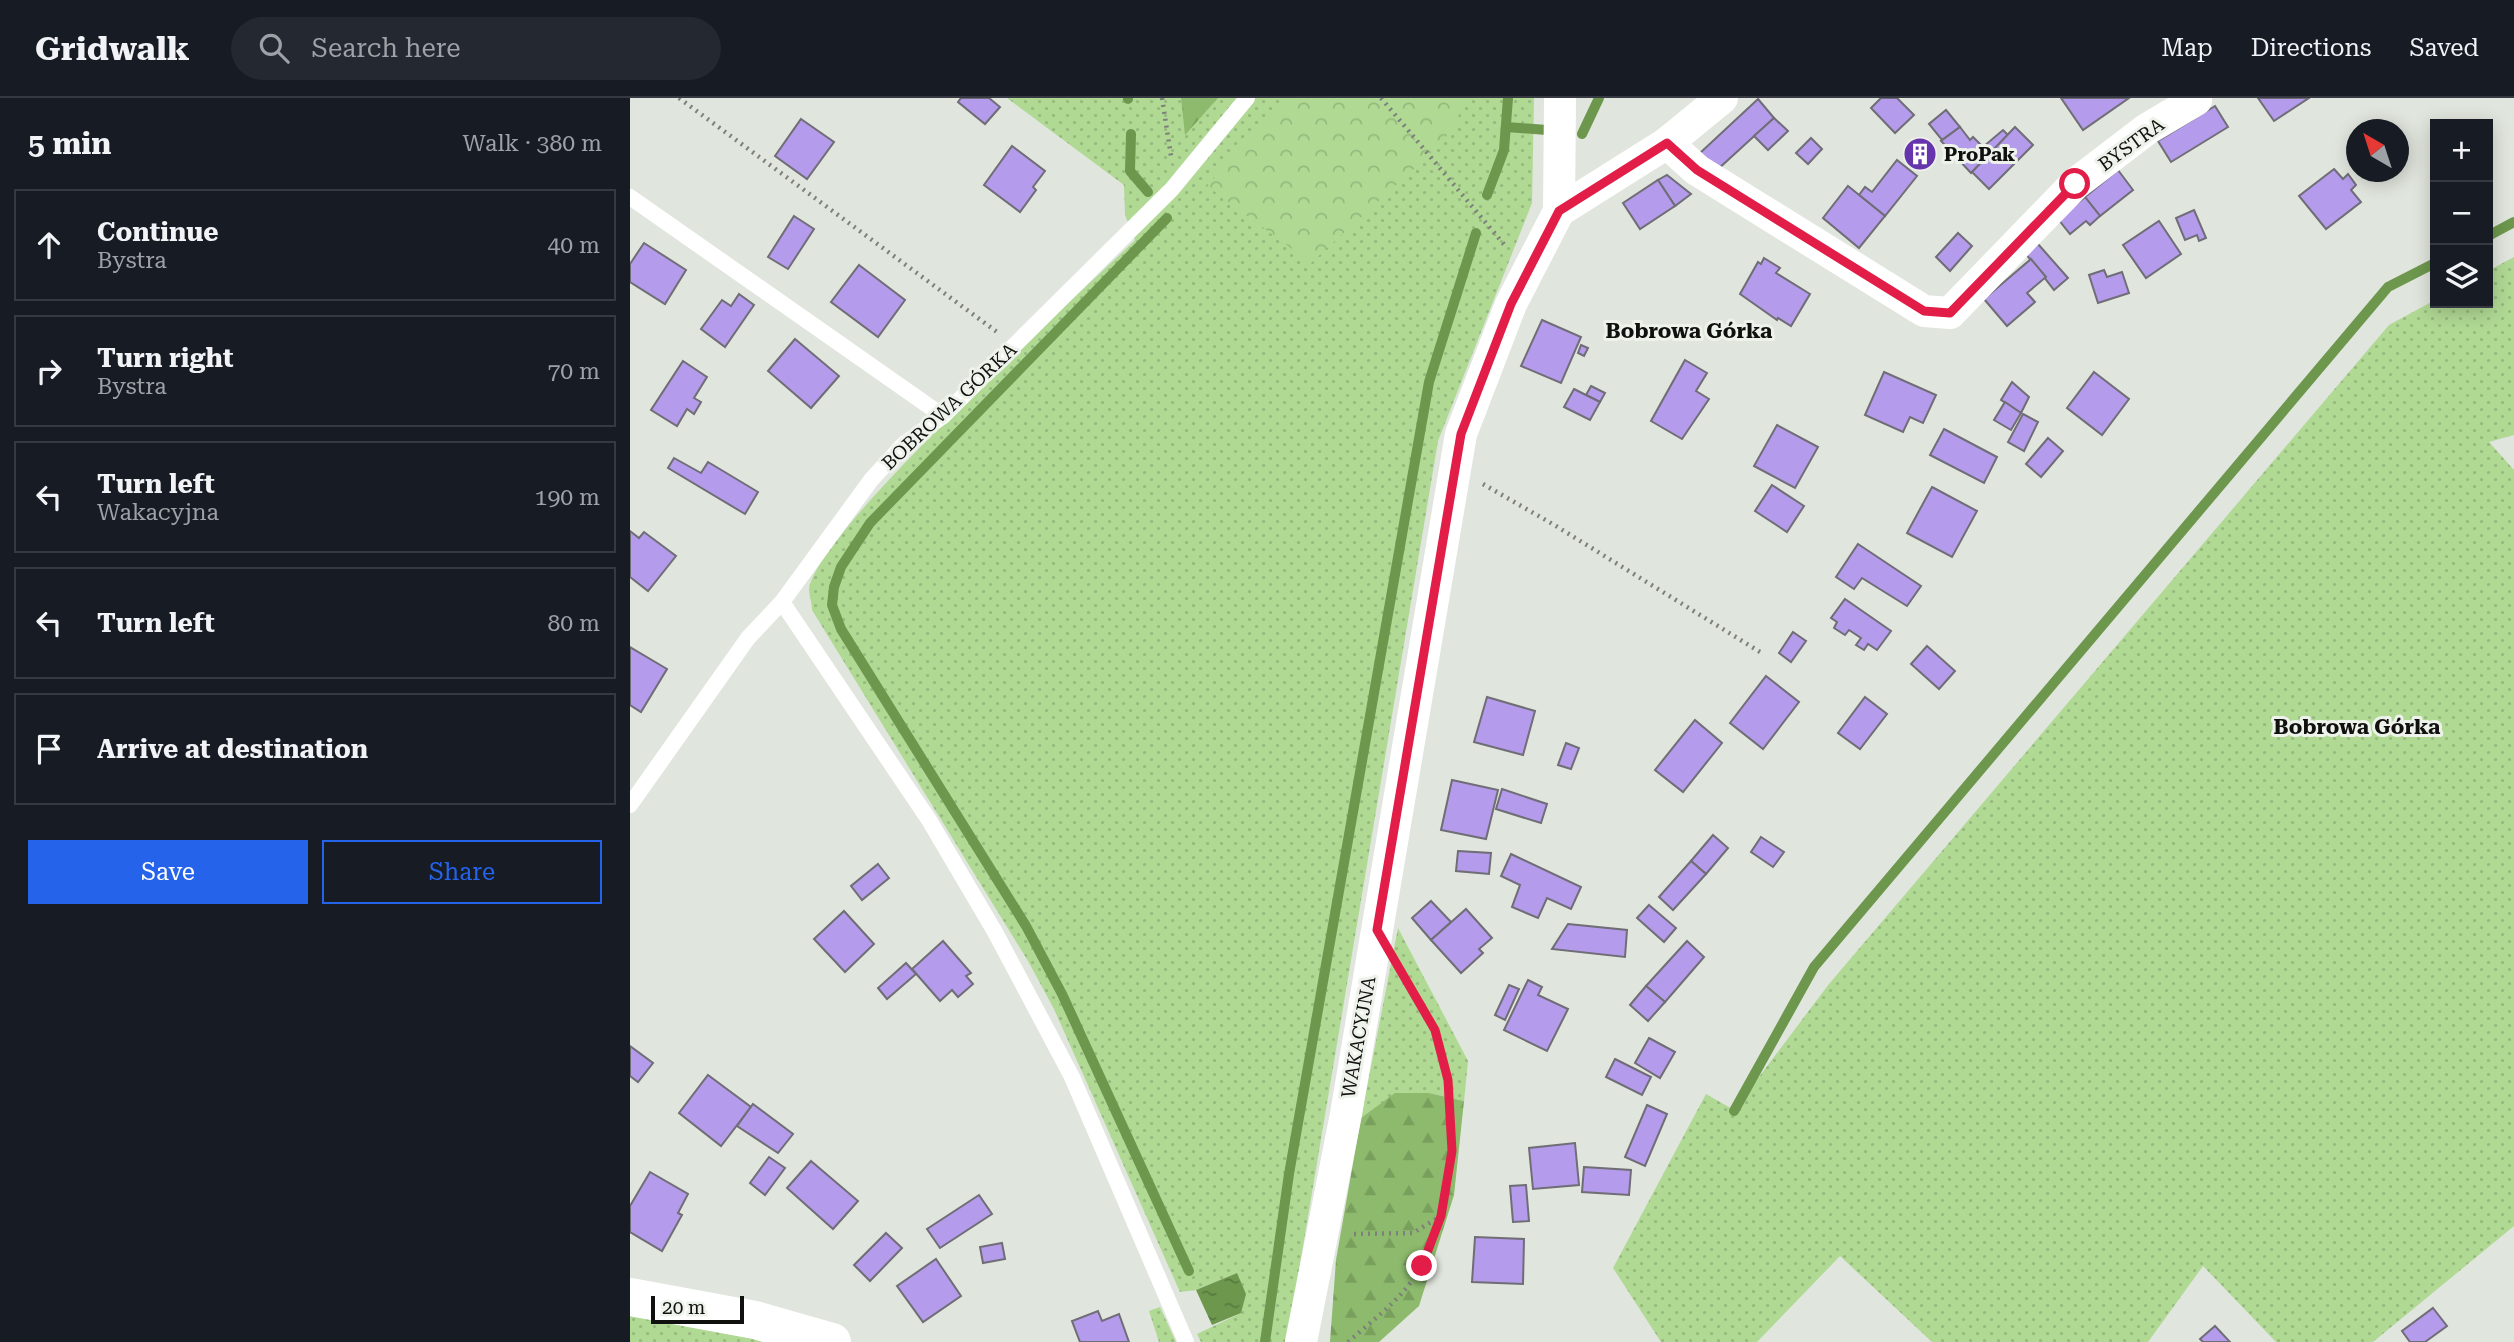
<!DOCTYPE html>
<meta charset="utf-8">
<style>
body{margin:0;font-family:"Roboto Serif",serif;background:#242831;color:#f1f3f6}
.controls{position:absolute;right:21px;top:21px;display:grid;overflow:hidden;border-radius:0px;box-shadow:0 4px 18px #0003}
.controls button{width:63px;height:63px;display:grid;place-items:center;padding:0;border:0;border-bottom:2px solid #363941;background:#171b24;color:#f1f3f6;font:35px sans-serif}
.compass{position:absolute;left:1716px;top:21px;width:63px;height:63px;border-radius:50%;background:#171b24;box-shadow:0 4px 18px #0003;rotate:321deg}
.scale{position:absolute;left:21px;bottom:18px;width:93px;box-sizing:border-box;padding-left:7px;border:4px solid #10110f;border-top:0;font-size:19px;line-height:24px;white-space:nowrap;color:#10110f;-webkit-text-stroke:5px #edf2ea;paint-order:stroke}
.stop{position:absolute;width:21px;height:21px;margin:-16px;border:5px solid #e11d48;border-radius:50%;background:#fff}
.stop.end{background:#e11d48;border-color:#fff;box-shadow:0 2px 7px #0008}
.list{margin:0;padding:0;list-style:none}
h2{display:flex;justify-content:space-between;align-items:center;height:91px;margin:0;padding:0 28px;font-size:30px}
h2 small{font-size:23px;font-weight:400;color:#9ea1a6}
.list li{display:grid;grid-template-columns:46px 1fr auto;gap:21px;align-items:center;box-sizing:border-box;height:112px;margin:0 14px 14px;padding:0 14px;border:2px solid #363941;border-radius:0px}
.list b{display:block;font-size:26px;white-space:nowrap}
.list p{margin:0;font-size:23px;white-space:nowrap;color:#9ea1a6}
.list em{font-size:23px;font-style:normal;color:#9ea1a6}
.actions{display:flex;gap:14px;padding:21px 28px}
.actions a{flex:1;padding:16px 0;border:2px solid #2563eb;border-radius:0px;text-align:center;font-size:24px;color:#2563eb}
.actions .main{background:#2563eb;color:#fff}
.icon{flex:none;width:38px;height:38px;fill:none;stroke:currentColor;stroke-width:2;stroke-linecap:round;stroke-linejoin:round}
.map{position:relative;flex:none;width:1884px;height:1244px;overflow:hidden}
header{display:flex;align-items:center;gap:42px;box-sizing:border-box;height:98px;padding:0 35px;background:#171b24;border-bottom:2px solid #363941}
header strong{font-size:33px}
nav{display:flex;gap:38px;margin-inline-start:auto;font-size:24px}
.search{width:490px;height:63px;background:#242831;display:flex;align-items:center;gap:18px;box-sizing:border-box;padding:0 24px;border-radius:38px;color:#9ea1a6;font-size:26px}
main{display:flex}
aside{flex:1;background:#171b24}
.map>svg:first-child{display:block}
</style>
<header>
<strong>Gridwalk</strong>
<div class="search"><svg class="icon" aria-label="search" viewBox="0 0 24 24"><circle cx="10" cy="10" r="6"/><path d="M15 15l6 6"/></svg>Search here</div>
<nav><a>Map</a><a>Directions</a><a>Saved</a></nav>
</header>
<main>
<aside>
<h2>5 min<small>Walk · 380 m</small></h2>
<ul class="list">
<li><svg class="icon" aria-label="ahead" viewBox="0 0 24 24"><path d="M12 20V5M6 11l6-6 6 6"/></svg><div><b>Continue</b><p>Bystra</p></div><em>40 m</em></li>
<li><svg class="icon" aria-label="right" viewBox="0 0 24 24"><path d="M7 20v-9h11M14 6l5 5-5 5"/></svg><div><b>Turn right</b><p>Bystra</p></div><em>70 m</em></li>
<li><svg class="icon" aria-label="left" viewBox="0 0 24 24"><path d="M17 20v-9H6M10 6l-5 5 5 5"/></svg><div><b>Turn left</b><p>Wakacyjna</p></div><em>190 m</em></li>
<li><svg class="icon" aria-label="left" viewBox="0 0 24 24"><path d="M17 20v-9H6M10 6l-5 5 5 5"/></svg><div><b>Turn left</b></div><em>80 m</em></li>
<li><svg class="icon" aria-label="arrive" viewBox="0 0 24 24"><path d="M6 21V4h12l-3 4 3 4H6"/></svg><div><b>Arrive at destination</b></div></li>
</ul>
<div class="actions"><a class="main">Save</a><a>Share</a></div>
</aside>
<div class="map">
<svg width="1884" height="1244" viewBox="0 0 1884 1244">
<defs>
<pattern id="grass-dots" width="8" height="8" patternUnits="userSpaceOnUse" patternTransform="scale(1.75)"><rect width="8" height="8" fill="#b0d994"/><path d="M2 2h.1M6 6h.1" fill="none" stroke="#96b97e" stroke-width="1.8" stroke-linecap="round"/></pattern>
<pattern id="forest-firs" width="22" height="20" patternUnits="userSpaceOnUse" patternTransform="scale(1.75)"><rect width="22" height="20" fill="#8dba6d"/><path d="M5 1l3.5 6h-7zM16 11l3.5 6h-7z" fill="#799f5d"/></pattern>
<pattern id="park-crowns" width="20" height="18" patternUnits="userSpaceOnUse" patternTransform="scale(1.75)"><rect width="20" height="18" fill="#b0d994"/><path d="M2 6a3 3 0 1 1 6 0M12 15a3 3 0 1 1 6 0" fill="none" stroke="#96b97e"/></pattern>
<pattern id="water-ripples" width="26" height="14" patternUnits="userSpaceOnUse" patternTransform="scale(1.75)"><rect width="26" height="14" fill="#6c974c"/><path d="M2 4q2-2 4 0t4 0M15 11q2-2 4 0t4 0" fill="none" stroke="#577a3e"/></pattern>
</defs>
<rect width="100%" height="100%" fill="#e0e5dd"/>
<g fill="url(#grass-dots)">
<path d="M377,0H904L902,105L808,343L657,1244H571L567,1236L611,1215L607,1175L566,1192L550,1194L424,911L398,863L182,512C182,505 179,497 179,491C187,432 450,196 505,142L495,117L494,87Z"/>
<polygon points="1884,159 1884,337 1859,344 1884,372 1884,1128 1743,1244 1646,1244 1573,1168 1518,1244 1302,1244 1210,1158 1127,1244 1031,1244 983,1170 1076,996 1104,1012 1199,886 1759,227 1805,202 1805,205 1858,205 1858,173"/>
<polygon points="768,830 838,963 834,1003 799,995 731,1020"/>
<polygon points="530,1209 546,1244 529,1244 519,1213"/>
<polygon points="0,1214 143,1244 0,1244"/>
</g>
<g fill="url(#forest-firs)">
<polygon points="551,0 588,0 555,37"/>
<polygon points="765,995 799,995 834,1003 824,1097 789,1208 749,1244 700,1244 706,1162 731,1020"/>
</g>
<polygon fill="url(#park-crowns)" points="654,0 839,0 813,44 681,165 577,88"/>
<polygon fill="url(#water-ripples)" points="607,1175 616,1196 611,1215 582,1227 566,1192"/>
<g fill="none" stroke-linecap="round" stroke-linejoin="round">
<g stroke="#6c974c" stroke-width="10">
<polyline points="498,1 498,0"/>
<polyline points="876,29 917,32"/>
<polyline points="501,36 500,73 518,94"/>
<polyline points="952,36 969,0"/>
<polyline points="857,97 874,52 878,0"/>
<polyline points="537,120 240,425 211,469 204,489 202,507 211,531 396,828 432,896 559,1173"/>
<polyline points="1858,138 1884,124"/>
<polyline points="1104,1013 1184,869 1758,189 1805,165"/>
<polyline points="635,1244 659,1076 799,284 846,135"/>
</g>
</g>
<g fill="#b49beb" stroke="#6f6d75" stroke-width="2">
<polygon points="331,0 359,0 370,9 355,26 328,4"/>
<polygon points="1251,0 1267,0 1284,17 1265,35 1241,10"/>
<polygon points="1431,0 1499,0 1453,32"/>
<polygon points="1628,0 1679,0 1644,23"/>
<polygon points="1128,1 1144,20 1087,72 1070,55"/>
<polygon points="1585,8 1598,29 1541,64 1528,43"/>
<polygon points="1316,12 1330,29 1312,42 1299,26"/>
<polygon points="1144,20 1158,33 1138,52 1124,38"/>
<polygon points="171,21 204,44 177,81 145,58"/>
<polygon points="1330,29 1340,42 1343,39 1353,49 1373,32 1378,37 1341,75 1311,43"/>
<polygon points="1385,29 1403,47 1359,91 1342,74"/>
<polygon points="1181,40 1192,51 1178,66 1166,55"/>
<polygon points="1286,41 1305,55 1293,70 1274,56"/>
<polygon points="382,48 415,73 403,89 406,92 390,114 354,87"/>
<polygon points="1267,62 1287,78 1255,118 1229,97 1235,89 1242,94"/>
<polygon points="1704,71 1713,81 1718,76 1726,87 1721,92 1731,104 1696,131 1669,98"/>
<polygon points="1488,72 1503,92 1470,118 1455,99"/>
<polygon points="1037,77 1061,96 1045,108 1028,82"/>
<polygon points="1028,82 1045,108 1010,131 993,105"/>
<polygon points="1218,88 1255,118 1229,150 1193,120"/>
<polygon points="1455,99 1470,118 1460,127 1456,123 1440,136 1428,121"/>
<polygon points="1564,112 1576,140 1569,143 1567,137 1555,142 1546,120"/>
<polygon points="164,118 184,131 158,171 138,159"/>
<polygon points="1529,123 1551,156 1516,180 1493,147"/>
<polygon points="1328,135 1342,148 1320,173 1306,159"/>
<polygon points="14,145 56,172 35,206 0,184 0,166"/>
<polygon points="1408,146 1438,180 1424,192 1396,156"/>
<polygon points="1134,160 1150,170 1146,175 1180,196 1161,228 1148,220 1147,222 1110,196 1128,164 1131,166"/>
<polygon points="1401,161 1416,179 1397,195 1405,204 1377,228 1354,201"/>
<polygon points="229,167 275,202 248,239 201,204"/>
<polygon points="1474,172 1477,179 1492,174 1499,195 1468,205 1459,177"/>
<polygon points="109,196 124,207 95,249 71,231 92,202 101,208"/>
<polygon points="912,222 951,239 931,285 891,268"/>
<polygon points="165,241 209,278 181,310 138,273"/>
<polygon points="951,247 958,250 954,258 948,255"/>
<polygon points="1055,262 1077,275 1066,293 1079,301 1052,341 1021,323"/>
<polygon points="53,263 77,279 64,300 71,304 64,316 57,311 47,328 21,312"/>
<polygon points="1254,274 1306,297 1293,325 1280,319 1273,334 1235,317"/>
<polygon points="1464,274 1499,301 1472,337 1437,310"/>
<polygon points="1382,284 1399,299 1391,315 1371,302"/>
<polygon points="961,288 975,295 970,304 956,297"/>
<polygon points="944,291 970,304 960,322 934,309"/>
<polygon points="1375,304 1391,315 1381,332 1364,322"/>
<polygon points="1393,316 1408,324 1394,353 1378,344"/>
<polygon points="1147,327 1188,349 1165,390 1124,368"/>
<polygon points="1314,331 1367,359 1354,385 1300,357"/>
<polygon points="1418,340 1433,353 1411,379 1396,366"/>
<polygon points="44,360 71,375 78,364 128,394 115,416 38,370"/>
<polygon points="1142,387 1174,408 1157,434 1125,413"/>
<polygon points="1302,389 1347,413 1322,459 1277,435"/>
<polygon points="0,433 9,440 14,434 46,458 18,493 0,479"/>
<polygon points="1228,446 1291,488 1277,508 1232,480 1224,491 1206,479"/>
<polygon points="1215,501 1261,533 1247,552 1238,546 1234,552 1226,547 1231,540 1219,532 1215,537 1204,530 1207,524 1201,520"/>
<polygon points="1163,534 1176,543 1161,564 1149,555"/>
<polygon points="1297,548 1325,573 1309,591 1281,566"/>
<polygon points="0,549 37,571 11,614 0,607"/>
<polygon points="1136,578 1169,604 1133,651 1100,625"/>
<polygon points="857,599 905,613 893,657 844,644"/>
<polygon points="1235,599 1257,616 1230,651 1208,635"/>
<polygon points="1065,622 1092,645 1053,694 1025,672"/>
<polygon points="936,645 949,650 941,671 928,667"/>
<polygon points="822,682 868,692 856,741 811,732"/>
<polygon points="872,691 917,706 911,725 866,711"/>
<polygon points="1083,737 1098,750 1076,776 1061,763"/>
<polygon points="1131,739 1154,754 1143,769 1121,754"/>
<polygon points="828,753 861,755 859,776 826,773"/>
<polygon points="881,756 951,789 941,811 917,800 908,820 882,809 890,787 871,778"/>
<polygon points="1061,763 1076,776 1043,812 1029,799"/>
<polygon points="248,766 259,780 232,802 221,788"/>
<polygon points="801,803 821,824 801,842 782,820"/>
<polygon points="1019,807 1046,830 1034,844 1007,820"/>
<polygon points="836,811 862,840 849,851 853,855 831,875 801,842"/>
<polygon points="214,813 244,846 215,874 184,841"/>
<polygon points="938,826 997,832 995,859 922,851"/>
<polygon points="313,843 341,875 336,878 343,886 328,899 322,892 310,903 282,871"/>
<polygon points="1057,843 1074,859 1035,904 1016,888"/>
<polygon points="276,865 286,876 257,901 248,890"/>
<polygon points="898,882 912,889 908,897 938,911 917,953 874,932"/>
<polygon points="879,887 889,891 875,922 865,917"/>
<polygon points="1016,888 1035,904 1018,923 1000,907"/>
<polygon points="1019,940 1045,954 1030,980 1005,965"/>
<polygon points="0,948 23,965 8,984 0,978"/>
<polygon points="985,961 1021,979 1012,997 976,979"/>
<polygon points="78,977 121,1009 91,1048 49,1015"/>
<polygon points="123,1006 163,1036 148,1055 107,1028"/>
<polygon points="1017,1007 1037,1016 1015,1068 995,1059"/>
<polygon points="945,1045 949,1087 903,1091 899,1050"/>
<polygon points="139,1059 155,1070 135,1097 120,1085"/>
<polygon points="181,1063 228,1103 203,1131 157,1090"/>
<polygon points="954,1069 1001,1072 999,1097 952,1094"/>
<polygon points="20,1074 58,1096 48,1115 52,1117 32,1153 0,1134 0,1108"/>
<polygon points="896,1087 899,1123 883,1124 880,1088"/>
<polygon points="349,1097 362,1116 310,1150 297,1131"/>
<polygon points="256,1135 272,1150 240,1183 224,1167"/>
<polygon points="845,1139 894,1141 893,1186 842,1184"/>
<polygon points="372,1145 375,1161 353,1165 350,1149"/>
<polygon points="306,1161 331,1198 293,1224 267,1188"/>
<polygon points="1803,1210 1817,1228 1795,1244 1780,1244 1772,1233"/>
<polygon points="468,1213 472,1223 489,1216 499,1244 450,1244 442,1223"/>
<polygon points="1585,1228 1600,1244 1573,1244 1570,1241"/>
</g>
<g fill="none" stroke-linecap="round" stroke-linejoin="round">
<g stroke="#7d807b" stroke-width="4.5" stroke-dasharray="2 5" stroke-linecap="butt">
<polyline points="49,0 367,234"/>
<polyline points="532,0 541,58"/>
<polyline points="751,0 877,150"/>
<polyline points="853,386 926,428 1130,554"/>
<polyline points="724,1136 783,1135 809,1119"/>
<path d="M718,1244C744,1221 775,1199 792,1167C828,1100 830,1005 805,934C798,913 783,892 772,873"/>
</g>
<g stroke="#fff" stroke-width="16">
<polyline points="0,99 313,318"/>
<polyline points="152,504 299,722 365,834 442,979 556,1244"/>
<polyline points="0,707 118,540 152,504 241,382 274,346 313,318 542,91 617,0"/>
</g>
<g stroke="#fff" stroke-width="32">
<polyline points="1037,45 1067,72 1294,213 1320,215 1445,86 1517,31 1566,2"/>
<polyline points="929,113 1037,45 1092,0"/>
<polyline points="671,1244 716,1016 831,336 881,206 929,113 930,0"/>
</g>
<polyline stroke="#fff" stroke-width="38" points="0,1199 125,1222 202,1244"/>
</g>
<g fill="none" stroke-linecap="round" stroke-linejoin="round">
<polyline stroke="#e11d48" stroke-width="9" points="792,1168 811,1118 822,1053 818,982 805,932 747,832 831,336 881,206 929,113 1037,45 1067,72 1294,213 1320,215 1445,86"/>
</g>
<defs>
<symbol id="building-disc" viewBox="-11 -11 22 22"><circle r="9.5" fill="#6634ac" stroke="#edf2ea"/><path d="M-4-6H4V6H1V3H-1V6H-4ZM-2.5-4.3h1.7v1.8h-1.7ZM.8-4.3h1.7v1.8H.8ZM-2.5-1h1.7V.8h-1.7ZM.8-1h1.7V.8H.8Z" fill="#fff"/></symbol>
</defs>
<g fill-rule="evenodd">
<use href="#building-disc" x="1271" y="37" width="38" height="38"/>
</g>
<g text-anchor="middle" stroke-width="6" stroke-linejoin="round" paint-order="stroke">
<g font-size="19" fill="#10110f" stroke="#edf2ea">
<text transform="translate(1501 46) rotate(-36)" y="7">BYSTRA</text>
<text transform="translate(319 308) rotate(-43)" y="7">BOBROWA GÓRKA</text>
<text transform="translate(728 939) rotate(-80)" y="7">WAKACYJNA</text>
</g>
<g font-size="19" font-weight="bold" fill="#10110f" stroke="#edf2ea" text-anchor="start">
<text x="1314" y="63">ProPak</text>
</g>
<g font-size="21" font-weight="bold" fill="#10110f" stroke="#edf2ea">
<text x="1059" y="240">Bobrowa Górka</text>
<text x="1727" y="636">Bobrowa Górka</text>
</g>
</g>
</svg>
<div class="controls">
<button>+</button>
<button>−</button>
<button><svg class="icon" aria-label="layers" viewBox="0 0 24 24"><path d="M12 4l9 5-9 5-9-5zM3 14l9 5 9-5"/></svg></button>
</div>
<svg class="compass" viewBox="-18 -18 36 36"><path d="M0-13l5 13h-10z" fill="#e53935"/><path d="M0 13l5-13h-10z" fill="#9ea1a6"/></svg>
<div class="scale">20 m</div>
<div class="stop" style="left:1445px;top:86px"></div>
<div class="stop end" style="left:792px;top:1168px"></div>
</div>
</main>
